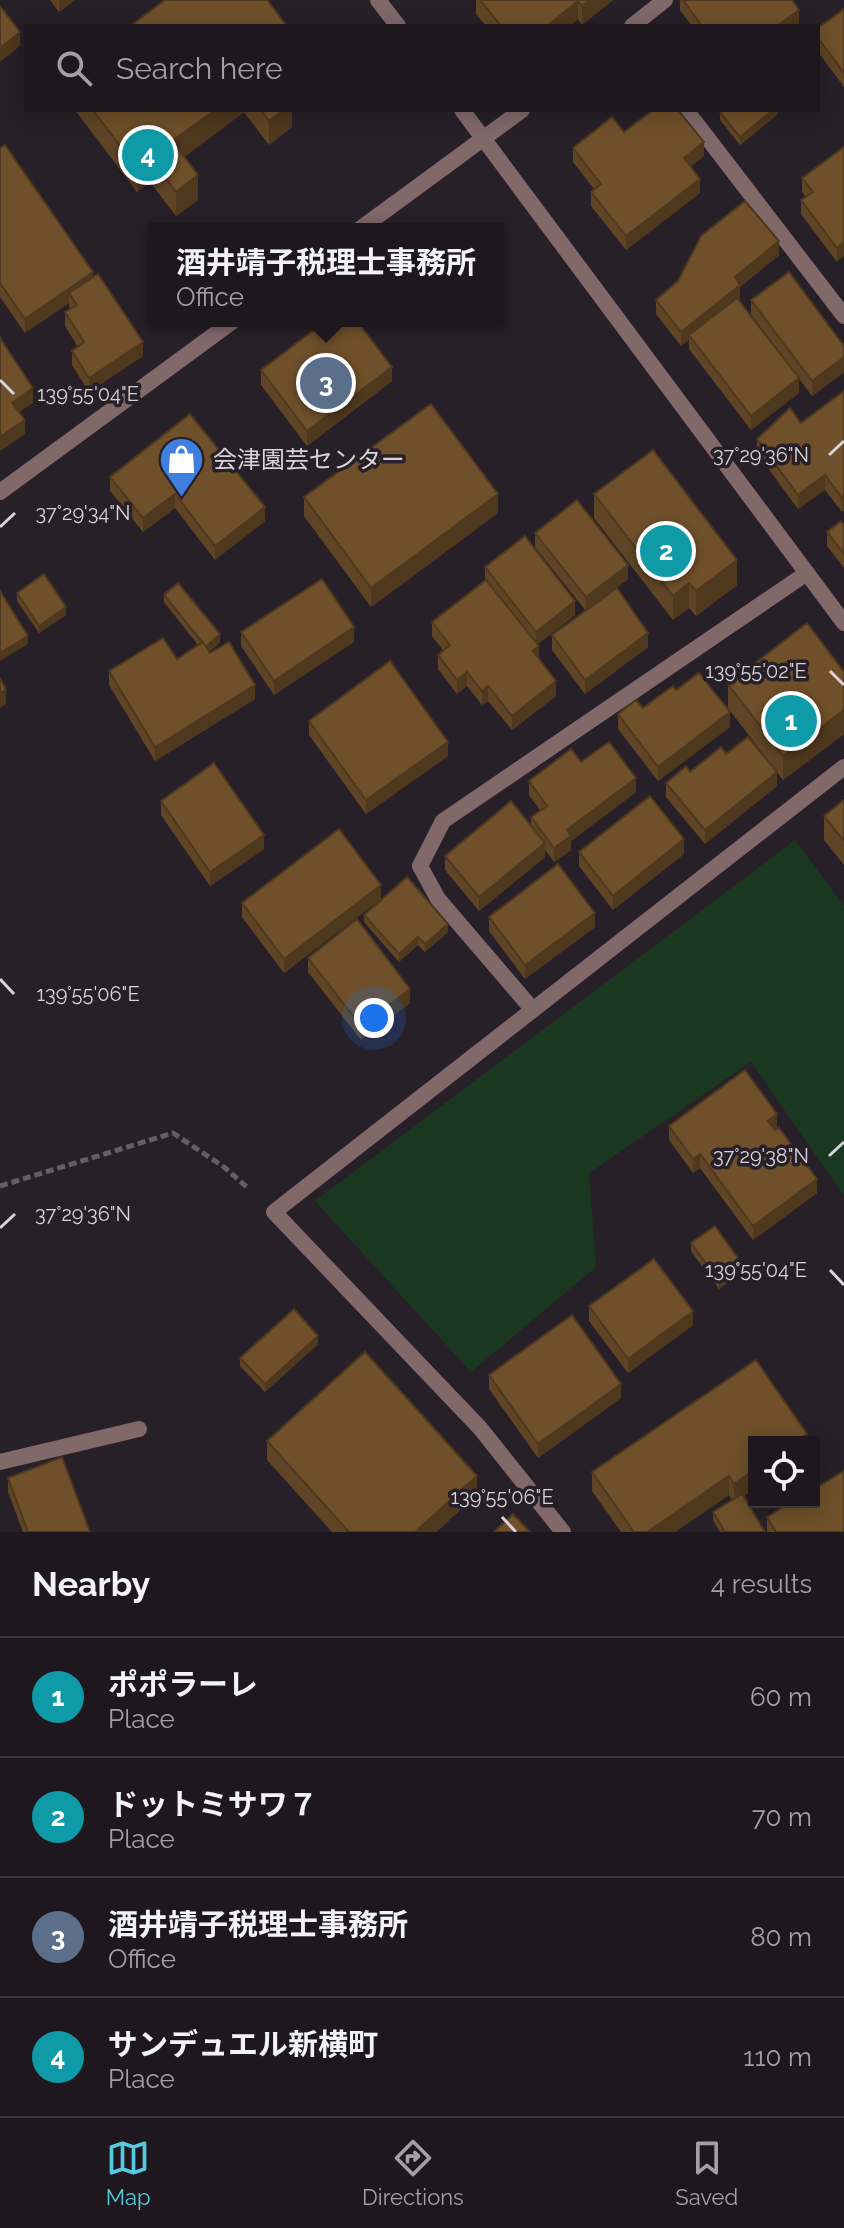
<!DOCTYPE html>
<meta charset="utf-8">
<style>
body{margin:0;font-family:Raleway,"Noto Sans JP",sans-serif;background:#2b252b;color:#f1f3f6}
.controls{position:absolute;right:24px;bottom:24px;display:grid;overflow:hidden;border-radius:0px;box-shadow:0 4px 20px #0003}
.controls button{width:72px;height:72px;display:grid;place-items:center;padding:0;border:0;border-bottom:2px solid #3c373c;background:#1e181e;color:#f1f3f6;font:40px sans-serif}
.you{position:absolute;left:374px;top:1018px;width:28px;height:28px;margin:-20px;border:6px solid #fff;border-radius:50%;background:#1a73e8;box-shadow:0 0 0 12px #1a73e833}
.badge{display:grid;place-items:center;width:52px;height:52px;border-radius:50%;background:#55cadf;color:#fff;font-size:26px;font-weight:700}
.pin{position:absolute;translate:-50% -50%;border:4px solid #fff;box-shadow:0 2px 8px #0006}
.popup{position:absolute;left:148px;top:223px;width:356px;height:104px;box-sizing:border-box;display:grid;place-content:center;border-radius:0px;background:#1e181e;filter:drop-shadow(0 2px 6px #0005);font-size:26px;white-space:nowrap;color:#a1a0a4}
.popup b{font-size:30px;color:#f1f3f6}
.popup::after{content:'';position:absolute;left:50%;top:100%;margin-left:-16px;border:16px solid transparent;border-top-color:#1e181e}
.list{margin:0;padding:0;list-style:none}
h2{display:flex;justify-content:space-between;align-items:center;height:104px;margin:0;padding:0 32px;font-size:34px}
h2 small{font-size:26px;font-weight:400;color:#a1a0a4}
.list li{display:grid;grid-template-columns:52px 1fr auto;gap:24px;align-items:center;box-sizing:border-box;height:120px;padding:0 32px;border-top:2px solid #3c373c}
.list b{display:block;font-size:30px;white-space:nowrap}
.list p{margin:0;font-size:26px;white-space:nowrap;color:#a1a0a4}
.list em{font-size:26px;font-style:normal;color:#a1a0a4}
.icon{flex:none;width:44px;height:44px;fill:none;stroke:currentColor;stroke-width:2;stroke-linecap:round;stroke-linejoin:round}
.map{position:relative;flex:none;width:844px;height:1532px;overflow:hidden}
.search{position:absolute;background:#1e181e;box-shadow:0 4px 20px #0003;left:24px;right:24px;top:24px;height:88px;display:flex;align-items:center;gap:20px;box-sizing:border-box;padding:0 28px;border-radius:0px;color:#a1a0a4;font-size:30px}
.sheet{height:584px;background:#1e181e}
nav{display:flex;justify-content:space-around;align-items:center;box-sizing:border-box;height:112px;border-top:2px solid #3c373c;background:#1e181e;font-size:22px;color:#a1a0a4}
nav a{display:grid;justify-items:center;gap:4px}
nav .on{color:#55cadf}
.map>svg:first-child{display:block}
</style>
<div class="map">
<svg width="844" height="1532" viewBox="0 0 844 1532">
<rect width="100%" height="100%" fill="#282028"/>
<polygon fill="#1a381f" points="795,840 844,906 844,1196 751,1062 589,1173 596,1267 471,1372 315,1201"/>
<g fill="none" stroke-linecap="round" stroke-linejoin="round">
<polyline stroke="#645d64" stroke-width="5" stroke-dasharray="8 4" stroke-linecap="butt" points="0,1186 173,1133 224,1167 249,1189"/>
<g stroke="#81696a" stroke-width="16">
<polyline points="378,0 398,26"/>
<polyline points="632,26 665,0"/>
<polyline points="462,110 844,623"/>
<polyline points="686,110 844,316"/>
<polyline points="360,229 522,110"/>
<polyline points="0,492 233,321"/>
<polyline points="533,1010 438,899 420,866 443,821 807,573"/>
<polyline points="0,1462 139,1429"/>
<polyline points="563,1532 480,1428 274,1212 844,767"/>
</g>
</g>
<g fill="#5f4525">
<polygon points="50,0 75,0 59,12"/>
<polygon points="476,0 613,0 582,25 578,19 570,26 486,26 476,14"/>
<polygon points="680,0 792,0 799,24 797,26 692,26 680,10"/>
<polygon points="844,9 844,87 818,52 818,28"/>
<polygon points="75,110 292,110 292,127 269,145 244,112 184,157 198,200 176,216 150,182 137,192"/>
<polygon points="778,110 778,114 740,145 720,120 720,112"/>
<polygon points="624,132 704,156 690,167 700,193 626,250 591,206 591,192 594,189 573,162 573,148"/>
<polygon points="844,147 837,262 801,214 801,200 806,197 802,192 802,178"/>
<polygon points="0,148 93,277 143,356 89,392 72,365 72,351 78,347 65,326 65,312 70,309 69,303 25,333 0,297"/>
<polygon points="779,255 740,287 740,299 739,300 799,393 751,430 689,349 689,340 681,346 656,314 656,300"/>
<polygon points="751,300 844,346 844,372 812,396 751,314"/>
<polygon points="261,370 392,381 307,446 261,385"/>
<polygon points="844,391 842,512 825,490 798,509 757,453 757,439 801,423"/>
<polygon points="190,414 265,521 215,560 175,508 143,532 110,491 110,477"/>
<polygon points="594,494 737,585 696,616 689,608 673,620 594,518"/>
<polygon points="304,497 498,513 371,607 304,516"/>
<polygon points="844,525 844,568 827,546 827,532"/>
<polygon points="535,533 628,579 613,590 648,647 585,694 552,650 552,635 586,611 535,547"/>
<polygon points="485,567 575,615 538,644 539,660 556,696 512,730 488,701 482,705 467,686 457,694 438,669 438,655 443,650 432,636 432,622 485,581"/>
<polygon points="17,593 66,615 39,633 17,601"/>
<polygon points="164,595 220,642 209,652 255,699 155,761 109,685 109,671 177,659 198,645 164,602"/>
<polygon points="241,632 354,642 274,695 241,646"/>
<polygon points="844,672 844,734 783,780 728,708 728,684"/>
<polygon points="676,690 730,727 658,781 618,729 618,714 643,708"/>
<polygon points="309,721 448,756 366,814 309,735"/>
<polygon points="726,754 777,786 705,844 666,797 666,783"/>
<polygon points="581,762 636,792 571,841 571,850 554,862 545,850 545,857 479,911 445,870 445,856 531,826 531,817 540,810 529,795 529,781"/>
<polygon points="844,800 844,865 824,840 824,816"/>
<polygon points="161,801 264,849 210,886 161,815"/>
<polygon points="579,852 684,854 613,910 579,866"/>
<polygon points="381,899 284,973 242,917 242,903"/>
<polygon points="364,915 448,932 425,952 418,945 399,962 364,922"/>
<polygon points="489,917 595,927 525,979 489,931"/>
<polygon points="308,958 410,1003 361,1040 308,972"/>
<polygon points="669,1126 777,1128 775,1130 817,1193 753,1240 700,1168 693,1173 669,1140"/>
<polygon points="691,1243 742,1272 719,1289 691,1251"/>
<polygon points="589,1306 693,1325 628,1373 589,1321"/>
<polygon points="318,1344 265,1392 240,1366 240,1358"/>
<polygon points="756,1360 807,1434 807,1442 754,1442 754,1489 744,1496 765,1532 720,1532 713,1520 713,1512 732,1500 729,1495 675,1532 621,1532 592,1491 592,1472"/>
<polygon points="489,1375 621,1398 538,1458 489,1389"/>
<polygon points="267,1441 477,1495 436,1532 332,1532 267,1460"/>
<polygon points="8,1478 90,1532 23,1532 8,1492"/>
<polygon points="767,1517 844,1532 767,1532"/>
</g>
<g fill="#4e381e">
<polygon points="59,0 75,0 59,12"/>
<polygon points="589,0 613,0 582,25 582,6"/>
<polygon points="578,1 578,19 570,26 547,26"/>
<polygon points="799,10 799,24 797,26 777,26"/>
<polygon points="20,32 20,46 0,62 0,48"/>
<polygon points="215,110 244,110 244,112 172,166 172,141"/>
<polygon points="283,110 292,110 292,127 269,145 269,121"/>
<polygon points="773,110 778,110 778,114 740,145 740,137"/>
<polygon points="704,142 704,156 684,172 684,158"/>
<polygon points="150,158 150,182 137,192 137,168"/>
<polygon points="198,175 198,200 176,216 176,192"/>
<polygon points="700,179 700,193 626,250 626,236"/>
<polygon points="779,241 779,255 740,287 740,299 691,338 689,335 689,340 681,346 681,332 735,277"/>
<polygon points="844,242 844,256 837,262 837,248"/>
<polygon points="93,272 93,286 69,293 69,303 25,333 25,319"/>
<polygon points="143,342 143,356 89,392 89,378"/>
<polygon points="844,357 844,372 812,396 812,381"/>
<polygon points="392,367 392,381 307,446 307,431"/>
<polygon points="799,378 799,393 751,430 751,416"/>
<polygon points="33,388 33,403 12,417 12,403"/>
<polygon points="25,420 25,434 0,451 0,437"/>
<polygon points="825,475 825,490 798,509 798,495"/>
<polygon points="175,494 175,508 143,532 143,518"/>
<polygon points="498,494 498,513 371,607 371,588"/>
<polygon points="844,496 844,511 842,512 842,498"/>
<polygon points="265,507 265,521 215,560 215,546"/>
<polygon points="737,560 737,585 696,616 696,591"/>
<polygon points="628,565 628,579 586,612 586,597"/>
<polygon points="689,583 689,608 673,620 673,596"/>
<polygon points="575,601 575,615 536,646 536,632"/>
<polygon points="66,607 66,615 39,633 39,626"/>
<polygon points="354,627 354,642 274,695 274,681"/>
<polygon points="648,633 648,647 585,694 585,680"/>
<polygon points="220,634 220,642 206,655 206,647"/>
<polygon points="28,636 28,644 0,661 0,653"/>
<polygon points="539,646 539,660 533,651"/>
<polygon points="467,672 467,686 457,694 457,680"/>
<polygon points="556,681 556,696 512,730 512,716"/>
<polygon points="255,685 255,699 155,761 155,747"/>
<polygon points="488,686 488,701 482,705 482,691"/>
<polygon points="6,690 6,704 0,708 0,693"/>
<polygon points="844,710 844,734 783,780 783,756"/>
<polygon points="730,712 730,727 658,781 658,767"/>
<polygon points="448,742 448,756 366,814 366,800"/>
<polygon points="777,772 777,786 705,844 705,830"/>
<polygon points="636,778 636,792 571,841 571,850 554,862 554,848 567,830"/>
<polygon points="264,835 264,849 210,886 210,872"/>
<polygon points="684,839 684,854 613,910 613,896"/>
<polygon points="545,843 545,857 479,911 479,897"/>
<polygon points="381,885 381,899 284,973 284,959"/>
<polygon points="595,913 595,927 525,979 525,965"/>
<polygon points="448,924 448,932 425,952 425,944"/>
<polygon points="418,937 418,945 399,962 399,954"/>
<polygon points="410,989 410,1003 361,1040 361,1026"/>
<polygon points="777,1114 777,1128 768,1135 768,1121"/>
<polygon points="700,1154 700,1168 693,1173 693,1159"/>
<polygon points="817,1179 817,1193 753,1240 753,1226"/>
<polygon points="742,1264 742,1272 719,1289 719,1281"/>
<polygon points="693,1311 693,1325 628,1373 628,1359"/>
<polygon points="318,1336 318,1344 265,1392 265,1384"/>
<polygon points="621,1384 621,1398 538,1458 538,1444"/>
<polygon points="807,1434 807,1442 795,1442"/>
<polygon points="754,1470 754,1489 734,1503 734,1484"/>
<polygon points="477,1476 477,1495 436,1532 415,1532"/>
<polygon points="729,1476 729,1495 675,1532 647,1532"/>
</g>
<g fill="#6f502b" stroke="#4e381e" stroke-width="2">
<polygon points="165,0 267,0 287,26 130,26"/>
<polygon points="480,0 589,0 582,6 578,1 547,26 501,26"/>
<polygon points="683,0 792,0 799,10 777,26 702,26"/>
<polygon points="0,6 20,32 0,48"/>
<polygon points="844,9 844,73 818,38 818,28"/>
<polygon points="93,110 215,110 172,141 198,175 176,192 150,158 137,168"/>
<polygon points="261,110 283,110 269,121"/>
<polygon points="653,110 678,110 704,142 684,158 700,179 626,236 591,192 601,184 573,148 612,117 624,132"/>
<polygon points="722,110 773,110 740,137 720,112"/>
<polygon points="5,145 93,272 25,319 0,283 0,148"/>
<polygon points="844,147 844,242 837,248 801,200 813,192 802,178"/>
<polygon points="745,201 779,241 735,277 740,285 681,332 656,300 678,281 701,236"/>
<polygon points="789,272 844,346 844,357 812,381 751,300"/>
<polygon points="98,274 143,342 89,378 72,351 84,342 65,312 77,305 69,293"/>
<polygon points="737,298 799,378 751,416 689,335"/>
<polygon points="326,321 357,321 392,367 307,431 261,370"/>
<polygon points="0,338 33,388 12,403 25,420 0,437"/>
<polygon points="844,391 844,496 842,498 825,475 798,495 757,439 790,408 801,423"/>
<polygon points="431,404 498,494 371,588 304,497"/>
<polygon points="190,414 265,507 215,546 175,494 143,518 110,477"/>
<polygon points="653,450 737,560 696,591 689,583 673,596 594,494"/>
<polygon points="577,500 628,565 586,597 535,533"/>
<polygon points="841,521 844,525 844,554 827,532"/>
<polygon points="525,536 575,601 536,632 485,567"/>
<polygon points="44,574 66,607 39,626 17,593"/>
<polygon points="322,579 354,627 274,681 241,632"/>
<polygon points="486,580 539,646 533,651 556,681 512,716 488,686 482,691 467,672 457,680 438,655 450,645 432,622"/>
<polygon points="178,583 220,634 206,647 164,595"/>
<polygon points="617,588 648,633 585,680 552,635"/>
<polygon points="0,591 28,636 0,653"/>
<polygon points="807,623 844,672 844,710 783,756 728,684"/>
<polygon points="163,638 177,659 203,642 210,653 229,642 255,685 155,747 109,671"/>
<polygon points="390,661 448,742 366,800 309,721"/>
<polygon points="699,673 730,712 658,767 618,714 636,700 643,708 673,686 676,690"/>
<polygon points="0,678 6,690 0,693"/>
<polygon points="748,737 777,772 705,830 666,783 686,766 690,772 721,747 726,754"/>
<polygon points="609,742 636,778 567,830 571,836 554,848 531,817 547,806 529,781 571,749 581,762"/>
<polygon points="214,763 264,835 210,872 161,801"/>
<polygon points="650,796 684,839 613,896 579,852"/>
<polygon points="844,800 844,841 824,816"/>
<polygon points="511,801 545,843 479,897 445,856"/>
<polygon points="339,829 381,885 284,959 242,903"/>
<polygon points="558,864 595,913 525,965 489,917"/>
<polygon points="407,877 448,924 425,944 418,937 399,954 364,915"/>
<polygon points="357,919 410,989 361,1026 308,958"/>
<polygon points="745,1070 777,1114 768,1121 775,1130 779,1128 817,1179 753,1226 700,1154 693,1159 669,1126"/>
<polygon points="715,1226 742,1264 719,1281 691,1243"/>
<polygon points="654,1259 693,1311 628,1359 589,1306"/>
<polygon points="294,1309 318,1336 265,1384 240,1358"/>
<polygon points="572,1315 621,1384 538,1444 489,1375"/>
<polygon points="365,1352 477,1476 415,1532 349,1532 267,1441"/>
<polygon points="756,1360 807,1434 795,1442 754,1442 754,1470 734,1484 729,1476 647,1532 634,1532 592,1472"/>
<polygon points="62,1457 90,1532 28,1532 8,1478"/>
<polygon points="844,1471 844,1532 776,1532 767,1517 792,1502 814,1502 814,1489"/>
<polygon points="742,1494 765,1532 725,1532 713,1512"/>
<polygon points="513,1514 530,1532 494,1532"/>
</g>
<path fill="none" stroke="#d8d3d8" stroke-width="3" d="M0,380L14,394M829,455L844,441M0,527L15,513M830,671L844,685M0,979L14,994M829,1156L844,1142M0,1228L15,1214M830,1270L844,1285M502,1517L516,1532"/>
<defs>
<symbol id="shop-pin" viewBox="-11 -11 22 30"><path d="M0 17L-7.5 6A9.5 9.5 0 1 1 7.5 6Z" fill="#3f7fe0" stroke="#282028"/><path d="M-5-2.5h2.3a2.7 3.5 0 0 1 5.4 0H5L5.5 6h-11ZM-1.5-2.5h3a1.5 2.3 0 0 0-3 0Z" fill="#fff"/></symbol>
</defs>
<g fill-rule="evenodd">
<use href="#shop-pin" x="156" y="434" width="51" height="69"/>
</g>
<g text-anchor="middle" stroke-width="7" stroke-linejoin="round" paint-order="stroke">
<g font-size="24" fill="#d8d3d8" stroke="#282028" text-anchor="start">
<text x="213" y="468">会津園芸センター</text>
</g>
</g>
<g font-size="20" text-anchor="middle" fill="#d8d3d8" stroke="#282028" stroke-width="7" stroke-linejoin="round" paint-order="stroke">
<text x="88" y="401">139°55'04"E</text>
<text x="761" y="462">37°29'36"N</text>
<text x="83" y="520">37°29'34"N</text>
<text x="756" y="678">139°55'02"E</text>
<text x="88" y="1001">139°55'06"E</text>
<text x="761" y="1163">37°29'38"N</text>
<text x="83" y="1221">37°29'36"N</text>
<text x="756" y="1277">139°55'04"E</text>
<text x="502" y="1504">139°55'06"E</text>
</g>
</svg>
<div class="controls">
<button><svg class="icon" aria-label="locate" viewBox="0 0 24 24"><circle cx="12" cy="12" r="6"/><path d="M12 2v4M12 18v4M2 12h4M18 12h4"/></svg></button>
</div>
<div class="you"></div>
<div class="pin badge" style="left:791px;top:721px;background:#0f9aa8">1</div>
<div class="pin badge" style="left:666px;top:551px;background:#0f9aa8">2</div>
<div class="pin badge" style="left:326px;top:383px;background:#5c6f8a">3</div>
<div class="popup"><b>酒井靖子税理士事務所</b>Office</div>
<div class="pin badge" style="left:148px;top:155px;background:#0f9aa8">4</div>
<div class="search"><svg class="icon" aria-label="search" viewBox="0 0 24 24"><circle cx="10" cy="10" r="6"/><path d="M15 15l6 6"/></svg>Search here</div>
</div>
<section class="sheet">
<h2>Nearby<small>4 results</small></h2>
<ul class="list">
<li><span class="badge" style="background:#0f9aa8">1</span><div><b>ポポラーレ</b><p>Place</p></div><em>60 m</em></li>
<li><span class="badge" style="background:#0f9aa8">2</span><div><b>ドットミサワ７</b><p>Place</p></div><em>70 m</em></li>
<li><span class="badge" style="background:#5c6f8a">3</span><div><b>酒井靖子税理士事務所</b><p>Office</p></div><em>80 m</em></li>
<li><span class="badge" style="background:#0f9aa8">4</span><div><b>サンデュエル新横町</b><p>Place</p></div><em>110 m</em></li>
</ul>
</section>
<nav>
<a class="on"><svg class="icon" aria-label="map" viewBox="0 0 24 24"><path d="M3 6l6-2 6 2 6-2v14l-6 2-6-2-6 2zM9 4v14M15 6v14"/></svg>Map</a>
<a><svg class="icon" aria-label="directions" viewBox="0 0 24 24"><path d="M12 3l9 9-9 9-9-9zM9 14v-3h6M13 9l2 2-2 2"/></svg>Directions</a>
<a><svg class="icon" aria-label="saved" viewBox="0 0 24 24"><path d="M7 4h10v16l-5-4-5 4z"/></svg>Saved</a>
</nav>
